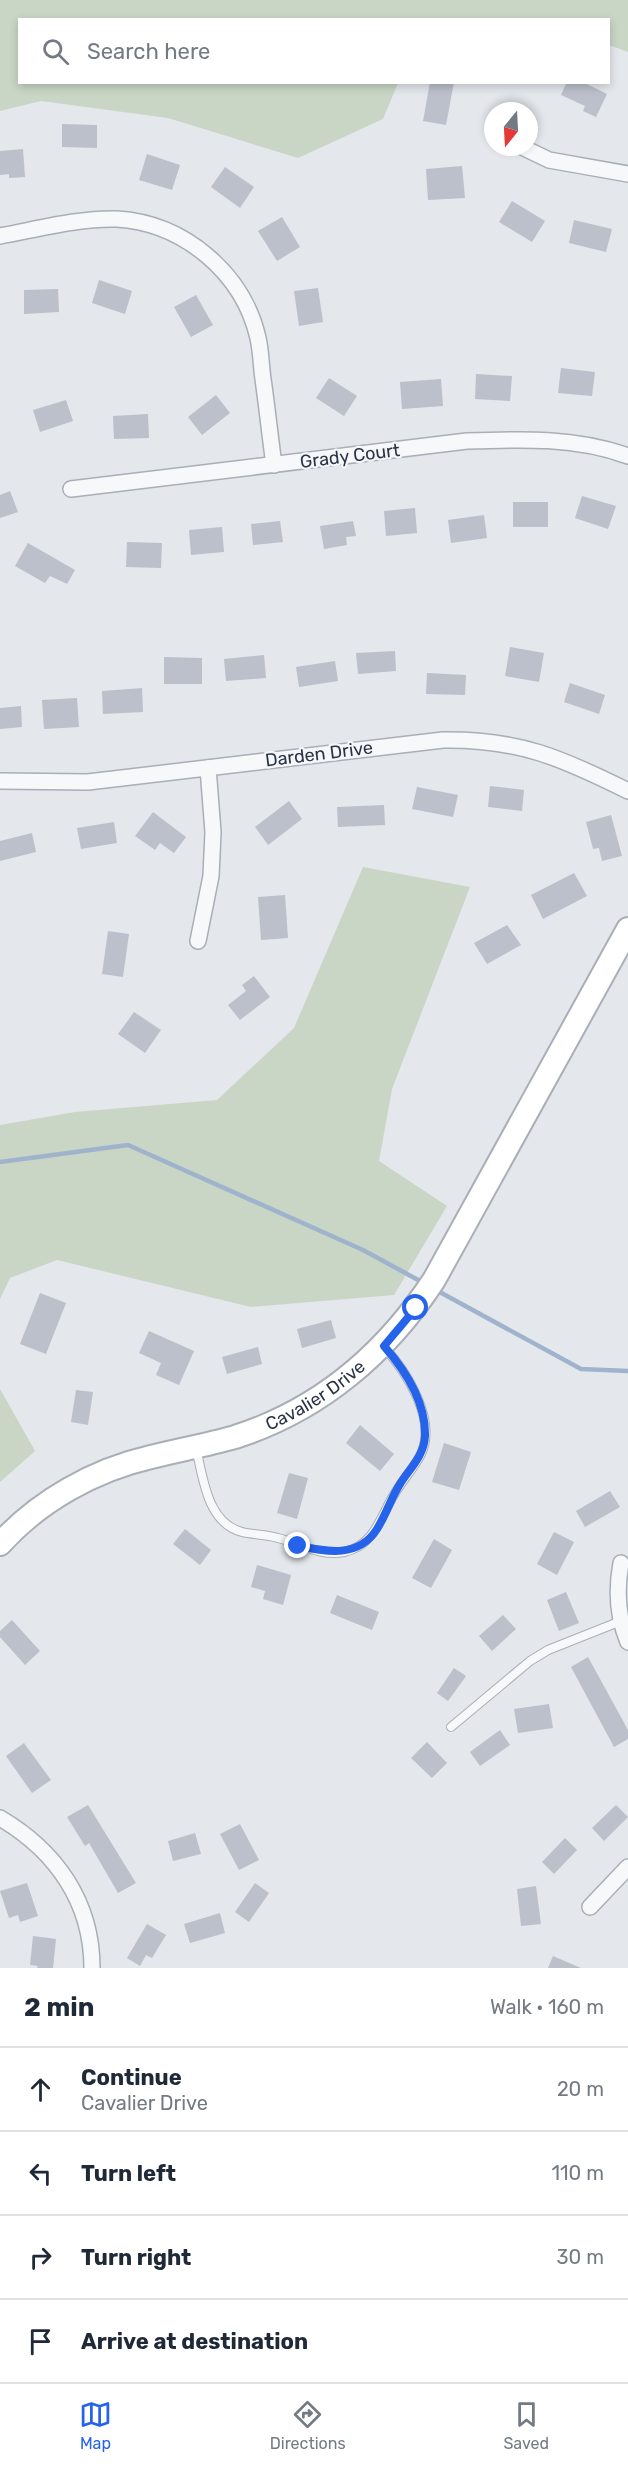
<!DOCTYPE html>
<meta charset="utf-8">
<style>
body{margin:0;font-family:Rubik,sans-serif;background:#f6f6f7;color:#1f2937}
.compass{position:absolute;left:484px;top:102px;width:54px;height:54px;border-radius:50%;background:#fff;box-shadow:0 3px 9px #0003;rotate:198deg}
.stop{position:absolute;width:18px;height:18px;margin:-14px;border:4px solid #2563eb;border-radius:50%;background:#fff}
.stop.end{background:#2563eb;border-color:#fff;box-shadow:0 2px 6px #0008}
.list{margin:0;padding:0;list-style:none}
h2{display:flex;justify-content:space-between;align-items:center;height:78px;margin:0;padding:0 24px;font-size:26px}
h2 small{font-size:20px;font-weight:400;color:#747a83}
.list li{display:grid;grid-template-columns:39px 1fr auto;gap:18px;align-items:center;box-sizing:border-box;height:84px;padding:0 24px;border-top:2px solid #e0e1e3}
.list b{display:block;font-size:22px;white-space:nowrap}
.list p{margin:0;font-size:20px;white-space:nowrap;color:#747a83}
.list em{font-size:20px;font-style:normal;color:#747a83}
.icon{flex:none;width:33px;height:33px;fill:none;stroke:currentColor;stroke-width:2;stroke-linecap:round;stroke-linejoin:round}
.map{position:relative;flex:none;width:628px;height:1968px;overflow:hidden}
.search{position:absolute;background:#fff;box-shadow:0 3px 9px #0003;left:18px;right:18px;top:18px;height:66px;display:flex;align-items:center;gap:15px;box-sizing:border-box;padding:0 21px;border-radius:0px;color:#747a83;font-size:22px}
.sheet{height:414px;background:#fff}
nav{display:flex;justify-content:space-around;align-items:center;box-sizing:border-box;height:84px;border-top:2px solid #e0e1e3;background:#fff;font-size:16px;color:#747a83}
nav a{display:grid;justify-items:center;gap:3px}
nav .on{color:#2563eb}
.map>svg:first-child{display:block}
</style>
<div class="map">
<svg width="628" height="1968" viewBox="0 0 628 1968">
<rect width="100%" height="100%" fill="#e4e7ec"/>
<g fill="#c9d6c5">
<polygon points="0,0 628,0 628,52 609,45 608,20 20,20 20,82 398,83 383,119 298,158 168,118 41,101 0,111"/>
<polygon points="363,867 470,887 392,1089 379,1161 447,1206 394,1295 251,1307 57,1260 10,1278 0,1299 0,1125 75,1112 217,1100 294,1028"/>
<polygon points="0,1389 35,1451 0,1482"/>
</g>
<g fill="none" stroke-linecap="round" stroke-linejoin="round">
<g stroke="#9fb4cc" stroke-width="4.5">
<polyline points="0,1162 128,1145 363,1250 420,1281"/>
<polyline points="436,1290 581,1369 628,1371"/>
</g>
</g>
<g fill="#bbc0ca">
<polygon points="430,82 454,82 446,125 423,121"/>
<polygon points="567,82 583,82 607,94 596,117 583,111 585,106 561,95"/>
<polygon points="62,124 97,125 97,148 62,147"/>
<polygon points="23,149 25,177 9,178 9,174 0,175 0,151"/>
<polygon points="147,154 180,165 172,190 139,180"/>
<polygon points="462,166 465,198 428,200 426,169"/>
<polygon points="225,167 254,187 240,208 211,187"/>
<polygon points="512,201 545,221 532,242 499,222"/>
<polygon points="282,217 300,247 277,261 258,231"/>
<polygon points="574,220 612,229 606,252 569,243"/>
<polygon points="99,280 132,291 125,314 92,303"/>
<polygon points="318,288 323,322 299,326 294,291"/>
<polygon points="58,289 59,312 24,314 24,290"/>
<polygon points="196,295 213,325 191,337 174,307"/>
<polygon points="561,368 595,372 592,396 558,393"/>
<polygon points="476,374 512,376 510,401 475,399"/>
<polygon points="329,378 357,396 344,416 316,398"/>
<polygon points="441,379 443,406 402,409 400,382"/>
<polygon points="216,395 230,413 202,435 188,417"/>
<polygon points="66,400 73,421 40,432 33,410"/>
<polygon points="148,414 149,438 114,439 113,416"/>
<polygon points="10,491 18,512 0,518 0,495"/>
<polygon points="582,496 616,506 608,529 575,518"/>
<rect x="513" y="502" width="35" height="25"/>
<polygon points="415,508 417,533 386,536 384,511"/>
<polygon points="484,515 487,538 451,543 448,520"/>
<polygon points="280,521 283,542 253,545 251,524"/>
<polygon points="353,521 356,536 346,537 347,545 324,549 320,526"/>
<polygon points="222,527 224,552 191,555 189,530"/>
<polygon points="127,542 162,543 161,568 126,567"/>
<polygon points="28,543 75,570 67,584 50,576 45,583 15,566"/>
<polygon points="510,647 544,653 539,682 505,676"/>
<polygon points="395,651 396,671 358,674 356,653"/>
<polygon points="264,655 266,678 226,681 224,659"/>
<polygon points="164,657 202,658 202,684 164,684"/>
<polygon points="335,661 338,681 299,687 296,667"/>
<polygon points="427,673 466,675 465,695 426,694"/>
<polygon points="570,683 605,695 599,714 564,702"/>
<polygon points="142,688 143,712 103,714 102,691"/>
<polygon points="77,698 79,727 44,729 42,700"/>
<polygon points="21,706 22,727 0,729 0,708"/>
<polygon points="490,786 524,790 522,811 488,807"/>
<polygon points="417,787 458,795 453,817 412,809"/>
<polygon points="289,801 302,819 268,845 255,827"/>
<polygon points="384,805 385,825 338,827 337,807"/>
<polygon points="153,812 186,837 174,853 160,843 155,850 135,836"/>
<polygon points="611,815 622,856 602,861 599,848 593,849 586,822"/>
<polygon points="114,822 117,843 81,849 77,828"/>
<polygon points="32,833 36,852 0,861 0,841"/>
<polygon points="574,873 587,896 543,919 531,895"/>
<polygon points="285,895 288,938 261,940 258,897"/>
<polygon points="507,925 521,945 487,964 474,943"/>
<polygon points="108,931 129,934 123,977 102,974"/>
<polygon points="254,976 270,997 240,1020 228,1005 246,991 242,985"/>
<polygon points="134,1012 161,1030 145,1053 118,1034"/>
<polygon points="40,1293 66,1303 46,1354 20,1344"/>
<polygon points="331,1320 336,1338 302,1348 297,1329"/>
<polygon points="149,1331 194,1351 179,1385 156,1375 161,1363 139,1353"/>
<polygon points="258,1347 262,1364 227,1374 222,1357"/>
<polygon points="76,1390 93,1392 88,1425 71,1422"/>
<polygon points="360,1425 394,1454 380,1471 346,1443"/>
<polygon points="444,1443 471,1452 459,1490 432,1482"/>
<polygon points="289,1473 308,1478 297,1519 277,1513"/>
<polygon points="610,1491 620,1507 585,1527 576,1511"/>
<polygon points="185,1529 211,1550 200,1565 173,1544"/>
<polygon points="554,1532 574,1542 557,1575 537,1564"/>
<polygon points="434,1539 452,1550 431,1588 412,1578"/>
<polygon points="257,1565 291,1575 283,1605 263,1599 265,1591 251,1587"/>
<polygon points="566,1592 579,1623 559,1631 547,1600"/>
<polygon points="337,1595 379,1612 372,1630 330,1613"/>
<polygon points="503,1615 516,1629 492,1651 479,1636"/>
<polygon points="12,1620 40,1651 25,1665 0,1637 0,1631"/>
<polygon points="588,1657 628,1730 628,1739 614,1747 571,1667"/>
<polygon points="454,1668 466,1676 448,1701 437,1693"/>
<polygon points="549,1704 553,1728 518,1733 514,1709"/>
<polygon points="500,1730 510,1745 480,1766 470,1752"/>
<polygon points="427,1742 447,1763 432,1778 411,1758"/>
<polygon points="24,1743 51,1780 32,1793 6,1756"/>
<polygon points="88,1805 136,1883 118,1893 89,1843 85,1846 67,1817"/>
<polygon points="616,1805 628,1817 604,1841 592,1828"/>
<polygon points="240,1824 259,1860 239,1870 220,1834"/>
<polygon points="195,1833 201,1854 173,1861 168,1841"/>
<polygon points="565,1838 577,1850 554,1874 542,1862"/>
<polygon points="27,1883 38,1916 20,1922 18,1915 9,1918 0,1891"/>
<polygon points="255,1883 269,1893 249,1922 235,1912"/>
<polygon points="536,1886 541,1924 521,1926 517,1889"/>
<polygon points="220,1913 225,1933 190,1943 184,1924"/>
<polygon points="147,1924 166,1935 152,1958 146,1955 140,1966 127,1958"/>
<polygon points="33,1936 56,1939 53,1968 37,1968 38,1966 30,1965"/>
<polygon points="553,1956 581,1968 548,1968"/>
</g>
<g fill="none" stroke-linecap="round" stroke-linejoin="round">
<defs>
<g id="lane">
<path d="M196,1448C203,1477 207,1523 242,1532C253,1535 266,1534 278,1538C299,1543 321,1557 344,1552C372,1546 379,1522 391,1500C399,1484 413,1470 421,1454C437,1420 407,1372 384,1347"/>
<polyline points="451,1727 530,1661 548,1650 621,1621"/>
</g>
<g id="street">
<polyline points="522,147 549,160 628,174"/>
<path d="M0,236C38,229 79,218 117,219C184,223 243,273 258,338C261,351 261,365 263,379C267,407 270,436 274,465"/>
<path d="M71,489L467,441C521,439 576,437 628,456"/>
<path d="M0,781L88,782L443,740C519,739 562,758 628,791"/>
<polyline points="198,941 211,876 213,832 208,768"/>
<path d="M621,1563C616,1590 617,1616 628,1642"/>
<path d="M0,1818C56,1851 92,1902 92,1968"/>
<polyline points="590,1907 628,1867"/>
</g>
<g id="secondary">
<path id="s1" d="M0,1544C39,1501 94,1470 151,1457C179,1450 207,1445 235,1437C320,1410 386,1353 434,1280L628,929"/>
</g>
</defs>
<use href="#lane" stroke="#a9aeb7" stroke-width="10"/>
<use href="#street" stroke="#a9aeb7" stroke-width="18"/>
<use href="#secondary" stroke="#a9aeb7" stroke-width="26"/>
<use href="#lane" stroke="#f7f8fa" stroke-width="8"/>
<use href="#street" stroke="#f7f8fa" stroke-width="15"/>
<use href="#secondary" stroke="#fff" stroke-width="22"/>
</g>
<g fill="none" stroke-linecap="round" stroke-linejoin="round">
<path stroke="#2563eb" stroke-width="8" d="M298,1546C327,1552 359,1558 377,1529C386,1515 391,1498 400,1484C410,1468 424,1456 425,1436C426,1402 405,1370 384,1346L416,1308"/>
</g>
<g text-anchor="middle" stroke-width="4.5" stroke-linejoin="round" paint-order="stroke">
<g font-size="18" fill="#2b3445" stroke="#f4f6f9">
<text transform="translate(350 456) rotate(-7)" y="6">Grady Court</text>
<text transform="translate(319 754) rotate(-7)" y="6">Darden Drive</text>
<text dy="6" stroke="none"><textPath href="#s1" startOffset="354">Cavalier Drive</textPath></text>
</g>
</g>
</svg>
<svg class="compass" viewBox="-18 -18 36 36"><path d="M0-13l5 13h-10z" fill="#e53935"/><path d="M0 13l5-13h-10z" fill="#747a83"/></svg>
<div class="stop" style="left:416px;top:1308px"></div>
<div class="stop end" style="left:298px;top:1546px"></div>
<div class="search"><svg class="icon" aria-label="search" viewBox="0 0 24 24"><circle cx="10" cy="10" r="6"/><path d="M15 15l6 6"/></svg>Search here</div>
</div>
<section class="sheet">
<h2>2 min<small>Walk · 160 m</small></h2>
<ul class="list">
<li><svg class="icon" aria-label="ahead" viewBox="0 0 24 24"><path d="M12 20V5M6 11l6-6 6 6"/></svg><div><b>Continue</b><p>Cavalier Drive</p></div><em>20 m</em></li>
<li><svg class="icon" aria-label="left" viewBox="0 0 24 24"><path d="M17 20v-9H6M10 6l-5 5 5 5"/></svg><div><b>Turn left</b></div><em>110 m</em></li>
<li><svg class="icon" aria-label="right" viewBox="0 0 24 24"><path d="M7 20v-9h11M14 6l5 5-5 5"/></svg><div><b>Turn right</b></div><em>30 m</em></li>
<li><svg class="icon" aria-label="arrive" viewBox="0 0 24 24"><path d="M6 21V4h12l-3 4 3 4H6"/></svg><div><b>Arrive at destination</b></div></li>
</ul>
</section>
<nav>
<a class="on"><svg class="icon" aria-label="map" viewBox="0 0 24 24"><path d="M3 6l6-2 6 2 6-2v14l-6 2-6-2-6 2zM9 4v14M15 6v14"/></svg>Map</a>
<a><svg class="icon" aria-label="directions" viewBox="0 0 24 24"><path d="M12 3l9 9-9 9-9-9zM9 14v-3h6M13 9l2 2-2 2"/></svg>Directions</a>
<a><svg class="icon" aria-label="saved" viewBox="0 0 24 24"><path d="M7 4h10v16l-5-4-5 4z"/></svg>Saved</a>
</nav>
